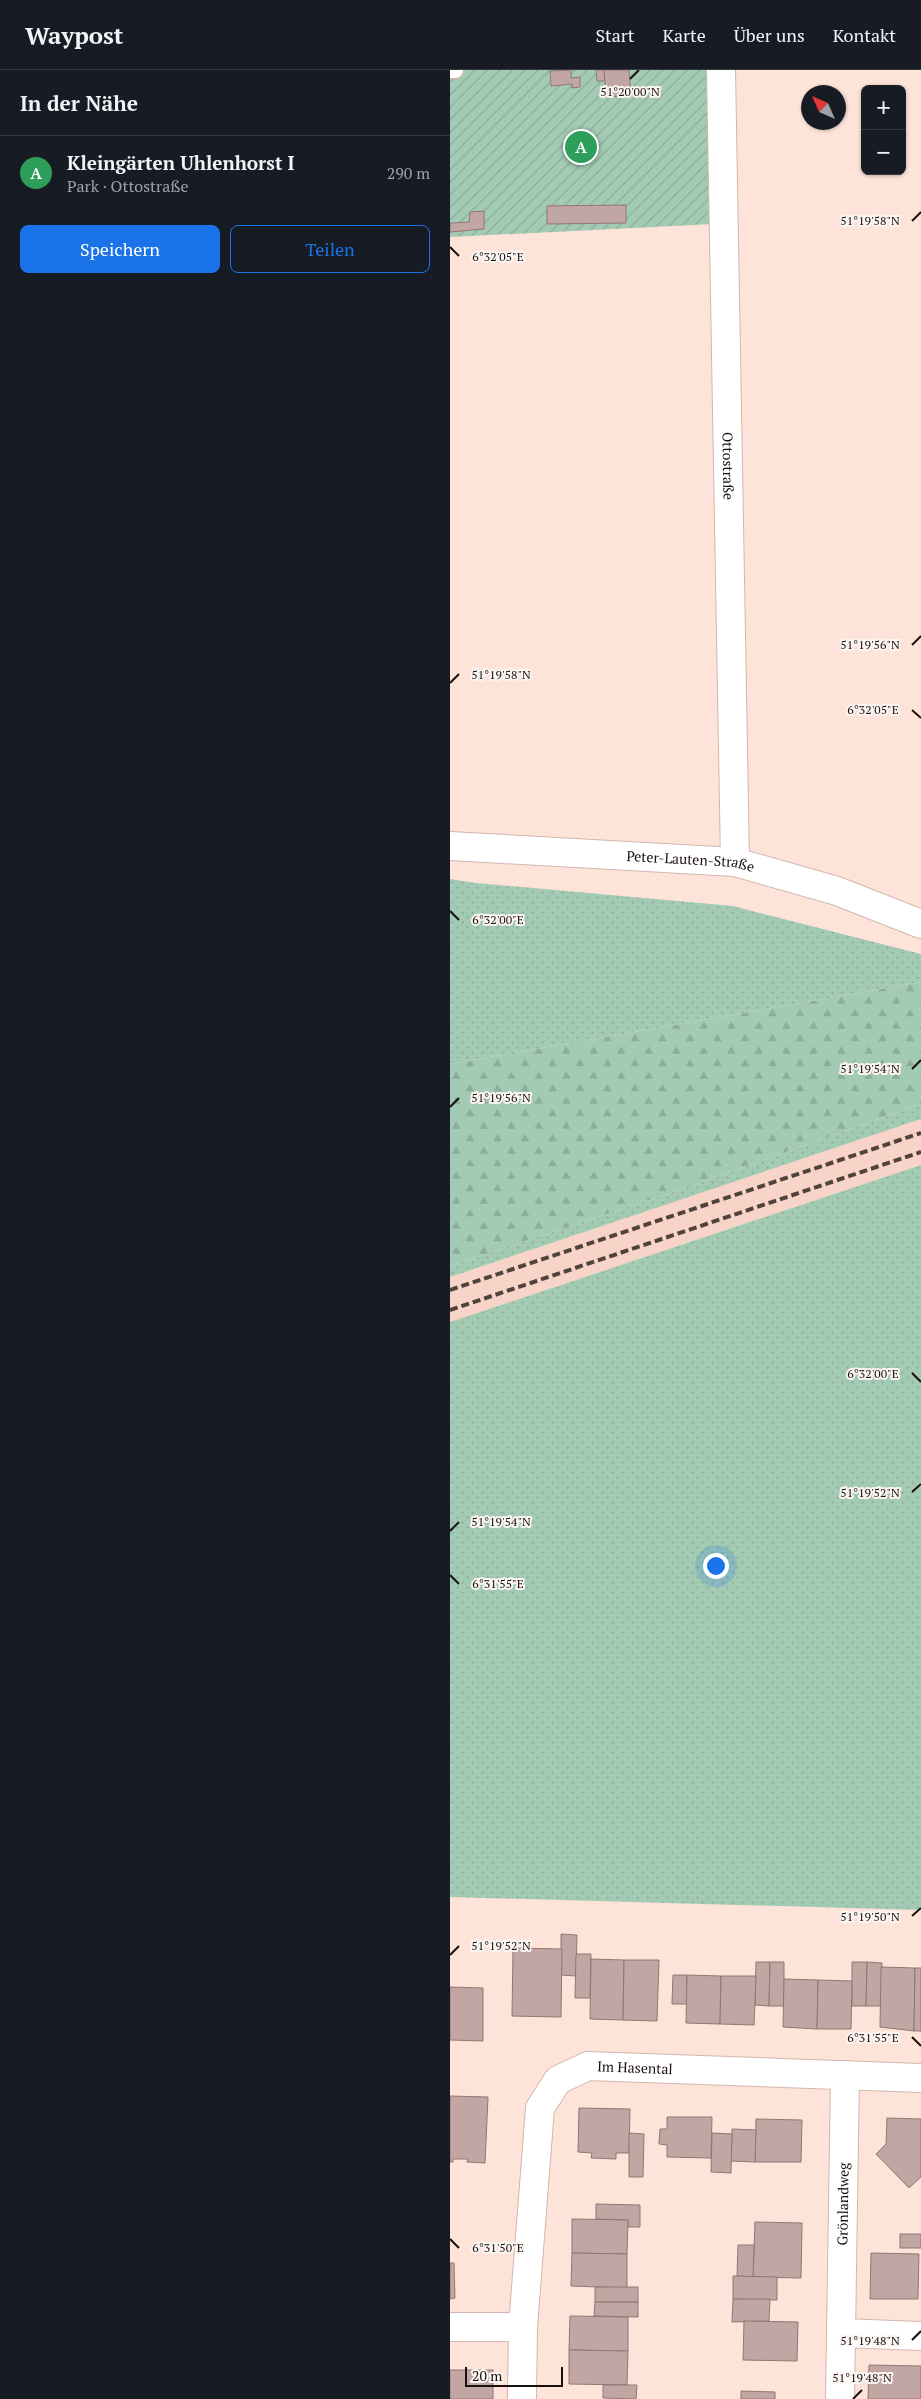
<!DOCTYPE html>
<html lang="de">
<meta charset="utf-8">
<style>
body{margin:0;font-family:"PT Serif",serif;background:#242831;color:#f1f3f6}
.controls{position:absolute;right:15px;top:15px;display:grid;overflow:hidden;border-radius:8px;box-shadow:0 1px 4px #0004}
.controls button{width:45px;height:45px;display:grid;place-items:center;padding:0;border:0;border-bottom:1px solid #363941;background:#171b24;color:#f1f3f6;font:25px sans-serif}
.compass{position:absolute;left:351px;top:15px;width:45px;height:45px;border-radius:50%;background:#171b24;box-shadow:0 1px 4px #0004;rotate:315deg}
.scale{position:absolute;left:15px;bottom:12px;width:98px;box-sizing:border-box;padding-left:5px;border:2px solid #19100d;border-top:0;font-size:14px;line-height:18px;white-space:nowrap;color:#19100d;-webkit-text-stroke:4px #fbf5f3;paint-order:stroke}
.you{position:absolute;left:265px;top:1495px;width:18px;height:18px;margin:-12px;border:4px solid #fff;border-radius:50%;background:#1a73e8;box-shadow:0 0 0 8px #1a73e833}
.badge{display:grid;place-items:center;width:32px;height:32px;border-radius:50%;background:#1a73e8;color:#fff;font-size:16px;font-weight:700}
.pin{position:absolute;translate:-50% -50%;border:2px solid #fff;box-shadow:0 1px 5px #0006}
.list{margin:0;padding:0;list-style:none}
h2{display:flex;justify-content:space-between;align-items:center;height:65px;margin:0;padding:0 20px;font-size:21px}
h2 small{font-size:16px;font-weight:400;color:#9ea1a6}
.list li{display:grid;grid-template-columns:32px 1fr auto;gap:15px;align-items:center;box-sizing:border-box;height:75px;padding:0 20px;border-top:1px solid #363941}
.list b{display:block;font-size:19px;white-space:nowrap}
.list p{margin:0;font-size:16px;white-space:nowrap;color:#9ea1a6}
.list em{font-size:16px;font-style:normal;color:#9ea1a6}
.actions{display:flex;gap:10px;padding:15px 20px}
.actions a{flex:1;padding:11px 0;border:1px solid #1a73e8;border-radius:8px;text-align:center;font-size:18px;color:#1a73e8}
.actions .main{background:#1a73e8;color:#fff}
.map{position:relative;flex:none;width:471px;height:2329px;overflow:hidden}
header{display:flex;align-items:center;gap:30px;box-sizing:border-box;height:70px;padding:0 25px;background:#171b24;border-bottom:1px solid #363941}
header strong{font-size:24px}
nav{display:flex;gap:28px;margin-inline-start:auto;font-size:18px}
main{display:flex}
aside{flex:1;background:#171b24}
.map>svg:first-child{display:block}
</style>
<header>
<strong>Waypost</strong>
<nav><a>Start</a><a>Karte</a><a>Über uns</a><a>Kontakt</a></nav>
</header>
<main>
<aside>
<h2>In der Nähe<small></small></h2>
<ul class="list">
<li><span class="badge" style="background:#2e9e5b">A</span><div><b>Kleingärten Uhlenhorst I</b><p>Park · Ottostraße</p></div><em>290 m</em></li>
</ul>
<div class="actions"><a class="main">Speichern</a><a>Teilen</a></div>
</aside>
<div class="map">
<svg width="471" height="2329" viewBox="0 0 471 2329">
<defs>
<pattern id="grass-dots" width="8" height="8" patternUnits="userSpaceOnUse" patternTransform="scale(1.25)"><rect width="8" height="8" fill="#a3cbb3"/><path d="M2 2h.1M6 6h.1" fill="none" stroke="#8cad99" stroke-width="1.8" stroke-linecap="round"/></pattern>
<pattern id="forest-firs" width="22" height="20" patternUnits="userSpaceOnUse" patternTransform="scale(1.25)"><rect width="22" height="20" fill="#a3cbb3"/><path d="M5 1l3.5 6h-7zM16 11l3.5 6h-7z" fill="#8cad99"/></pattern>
<pattern id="garden-furrows" width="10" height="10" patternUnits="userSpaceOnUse" patternTransform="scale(1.25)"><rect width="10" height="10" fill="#a3cbb3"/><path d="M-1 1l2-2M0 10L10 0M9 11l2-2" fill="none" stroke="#8cad99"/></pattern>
</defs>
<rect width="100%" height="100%" fill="#fee3d9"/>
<polygon fill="#f7d4c7" points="471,1049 471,1095 0,1252 0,1207"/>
<g fill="url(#grass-dots)">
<polygon points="0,809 26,813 283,836 471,884 471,912 0,994"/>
<polygon points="471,1034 471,1049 0,1207 0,1196 232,1119"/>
<polygon points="471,1095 471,1840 0,1827 0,1252"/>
</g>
<polygon fill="url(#forest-firs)" points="471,912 471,1034 232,1119 0,1196 0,994"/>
<polygon fill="url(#garden-furrows)" points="0,0 259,0 263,154 0,167"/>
<g fill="#c2a6a3" stroke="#917674">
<polygon points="121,0 121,8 130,7 130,17 122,18 122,14 101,16 100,1"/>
<polygon points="146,0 154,0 155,11 147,11"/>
<polygon points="154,0 179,0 181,26 156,27"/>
<polygon points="176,135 176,153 97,154 97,136"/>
<polygon points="34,141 34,159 0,162 0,153 19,152 20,142"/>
<polygon points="111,1864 127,1865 126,1906 111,1905"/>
<polygon points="63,1878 112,1879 111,1947 62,1946"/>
<polygon points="126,1884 141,1884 140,1928 125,1928"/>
<polygon points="141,1889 174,1890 173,1950 140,1949"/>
<polygon points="174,1890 209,1890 207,1951 173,1950"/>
<polygon points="306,1892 320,1892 319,1936 305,1935"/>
<polygon points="320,1892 334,1892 334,1936 319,1936"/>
<polygon points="402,1892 417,1892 416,1936 402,1936"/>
<polygon points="417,1892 432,1893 431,1936 416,1936"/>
<polygon points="431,1897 465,1898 464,1961 430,1957"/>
<polygon points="465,1898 471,1898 471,1961 464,1961"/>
<polygon points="223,1905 237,1905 237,1934 222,1934"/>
<polygon points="237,1905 271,1906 270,1954 236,1953"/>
<polygon points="271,1906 306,1906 304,1955 270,1954"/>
<polygon points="334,1909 368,1910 367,1959 333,1957"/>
<polygon points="368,1910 402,1911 401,1959 367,1959"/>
<polygon points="0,1917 33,1918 33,1971 0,1970"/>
<polygon points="0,2026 38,2027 35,2093 17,2092 18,2089 3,2089 3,2092 0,2092"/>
<polygon points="129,2038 180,2039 179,2083 166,2083 166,2089 141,2088 142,2083 128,2082"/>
<polygon points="217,2047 262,2047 261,2088 217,2087 217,2075 209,2074 210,2059 217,2059"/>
<polygon points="437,2048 471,2049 471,2107 459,2118 426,2084 436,2074"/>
<polygon points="306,2049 352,2050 351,2092 305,2092"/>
<polygon points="282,2059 306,2060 305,2092 281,2091"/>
<polygon points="179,2063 194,2064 193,2107 179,2107"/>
<polygon points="262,2063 282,2064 281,2103 261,2102"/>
<polygon points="146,2134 190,2135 190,2157 178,2157 178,2150 146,2149"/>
<polygon points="122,2149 178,2150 177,2184 122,2183"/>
<polygon points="305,2152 352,2153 351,2208 303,2207"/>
<rect x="450" y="2164" width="21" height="14"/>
<polygon points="288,2175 304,2175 303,2207 287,2206"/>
<polygon points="122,2183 177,2184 177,2218 121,2216"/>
<polygon points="421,2183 469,2184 468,2229 420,2229"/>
<polygon points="0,2193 4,2193 5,2228 0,2229"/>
<polygon points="283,2206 327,2207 327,2230 283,2229"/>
<rect x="145" y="2217" width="43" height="15"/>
<polygon points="283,2229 320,2229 319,2251 282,2252"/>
<polygon points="145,2232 188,2232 188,2247 144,2246"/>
<polygon points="120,2246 178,2247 178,2281 119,2280"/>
<polygon points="294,2251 348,2252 347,2291 293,2290"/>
<polygon points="119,2280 178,2281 177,2315 119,2314"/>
<polygon points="419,2295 471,2296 471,2329 418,2329"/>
<rect x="0" y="2300" width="43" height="29"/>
<polygon points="153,2315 187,2315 186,2329 153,2328"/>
<polygon points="291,2321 325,2322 325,2329 291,2329"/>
</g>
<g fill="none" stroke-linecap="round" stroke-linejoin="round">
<defs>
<polyline id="service" points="0,0 5,0"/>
<g id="minor">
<path id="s1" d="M271,0L285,792"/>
<path id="s2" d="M0,776L285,792L387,821L471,854"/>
<polyline points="0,2257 73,2257"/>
<polyline points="392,2263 471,2266"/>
<path id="s3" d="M72,2329L73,2257L90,2038L108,2010L138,1996L471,2008"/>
<path id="s4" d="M390,2329L395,2005"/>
</g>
</defs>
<use href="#service" stroke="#d1b7ae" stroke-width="19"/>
<use href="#minor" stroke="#d1b7ae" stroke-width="30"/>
<use href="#service" stroke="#fff" stroke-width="16"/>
<use href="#minor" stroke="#fff" stroke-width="28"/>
<g stroke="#50433e" stroke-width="4" stroke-dasharray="8 4" stroke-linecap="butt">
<polyline points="0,1220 471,1063"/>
<polyline points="0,1240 471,1082"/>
</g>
</g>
<path fill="none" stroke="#19100d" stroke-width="2" d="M180,9L189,0M462,151L471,142M0,177L9,186M462,575L471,566M0,613L9,604M462,640L471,648M0,841L9,850M462,999L471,990M0,1037L9,1028M462,1303L471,1312M462,1422L471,1414M0,1461L9,1452M0,1505L9,1514M462,1846L471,1838M0,1885L9,1876M462,1967L471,1976M0,2169L9,2178M462,2270L471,2261M403,2329L412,2320"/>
<g text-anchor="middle" stroke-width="4" stroke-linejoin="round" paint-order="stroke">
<g font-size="14" fill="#19100d" stroke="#fbf5f3">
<text dy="5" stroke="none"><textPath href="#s1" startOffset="396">Ottostraße</textPath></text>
<text dy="5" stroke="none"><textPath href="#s2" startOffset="241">Peter-Lauten-Straße</textPath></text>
<text dy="5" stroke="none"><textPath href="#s3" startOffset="405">Im Hasental</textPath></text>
<text dy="5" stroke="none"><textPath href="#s4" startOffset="195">Grönlandweg</textPath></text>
</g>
</g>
<g font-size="12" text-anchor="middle" fill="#19100d" stroke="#fbf5f3" stroke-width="4" stroke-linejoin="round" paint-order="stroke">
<text x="180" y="26">51°20'00"N</text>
<text x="420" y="155">51°19'58"N</text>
<text x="48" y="191">6°32'05"E</text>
<text x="420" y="579">51°19'56"N</text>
<text x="51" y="609">51°19'58"N</text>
<text x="423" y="644">6°32'05"E</text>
<text x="48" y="854">6°32'00"E</text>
<text x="420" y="1003">51°19'54"N</text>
<text x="51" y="1032">51°19'56"N</text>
<text x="423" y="1308">6°32'00"E</text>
<text x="420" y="1427">51°19'52"N</text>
<text x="51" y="1456">51°19'54"N</text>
<text x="48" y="1518">6°31'55"E</text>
<text x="420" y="1851">51°19'50"N</text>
<text x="51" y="1880">51°19'52"N</text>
<text x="423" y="1972">6°31'55"E</text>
<text x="48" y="2182">6°31'50"E</text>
<text x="420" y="2275">51°19'48"N</text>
<text x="412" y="2312">51°19'48"N</text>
</g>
</svg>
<div class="controls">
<button>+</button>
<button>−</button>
</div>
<svg class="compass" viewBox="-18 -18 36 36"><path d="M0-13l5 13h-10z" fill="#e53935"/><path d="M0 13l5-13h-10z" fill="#9ea1a6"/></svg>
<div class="scale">20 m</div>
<div class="you"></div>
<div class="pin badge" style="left:131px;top:77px;background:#2e9e5b">A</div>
</div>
</main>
